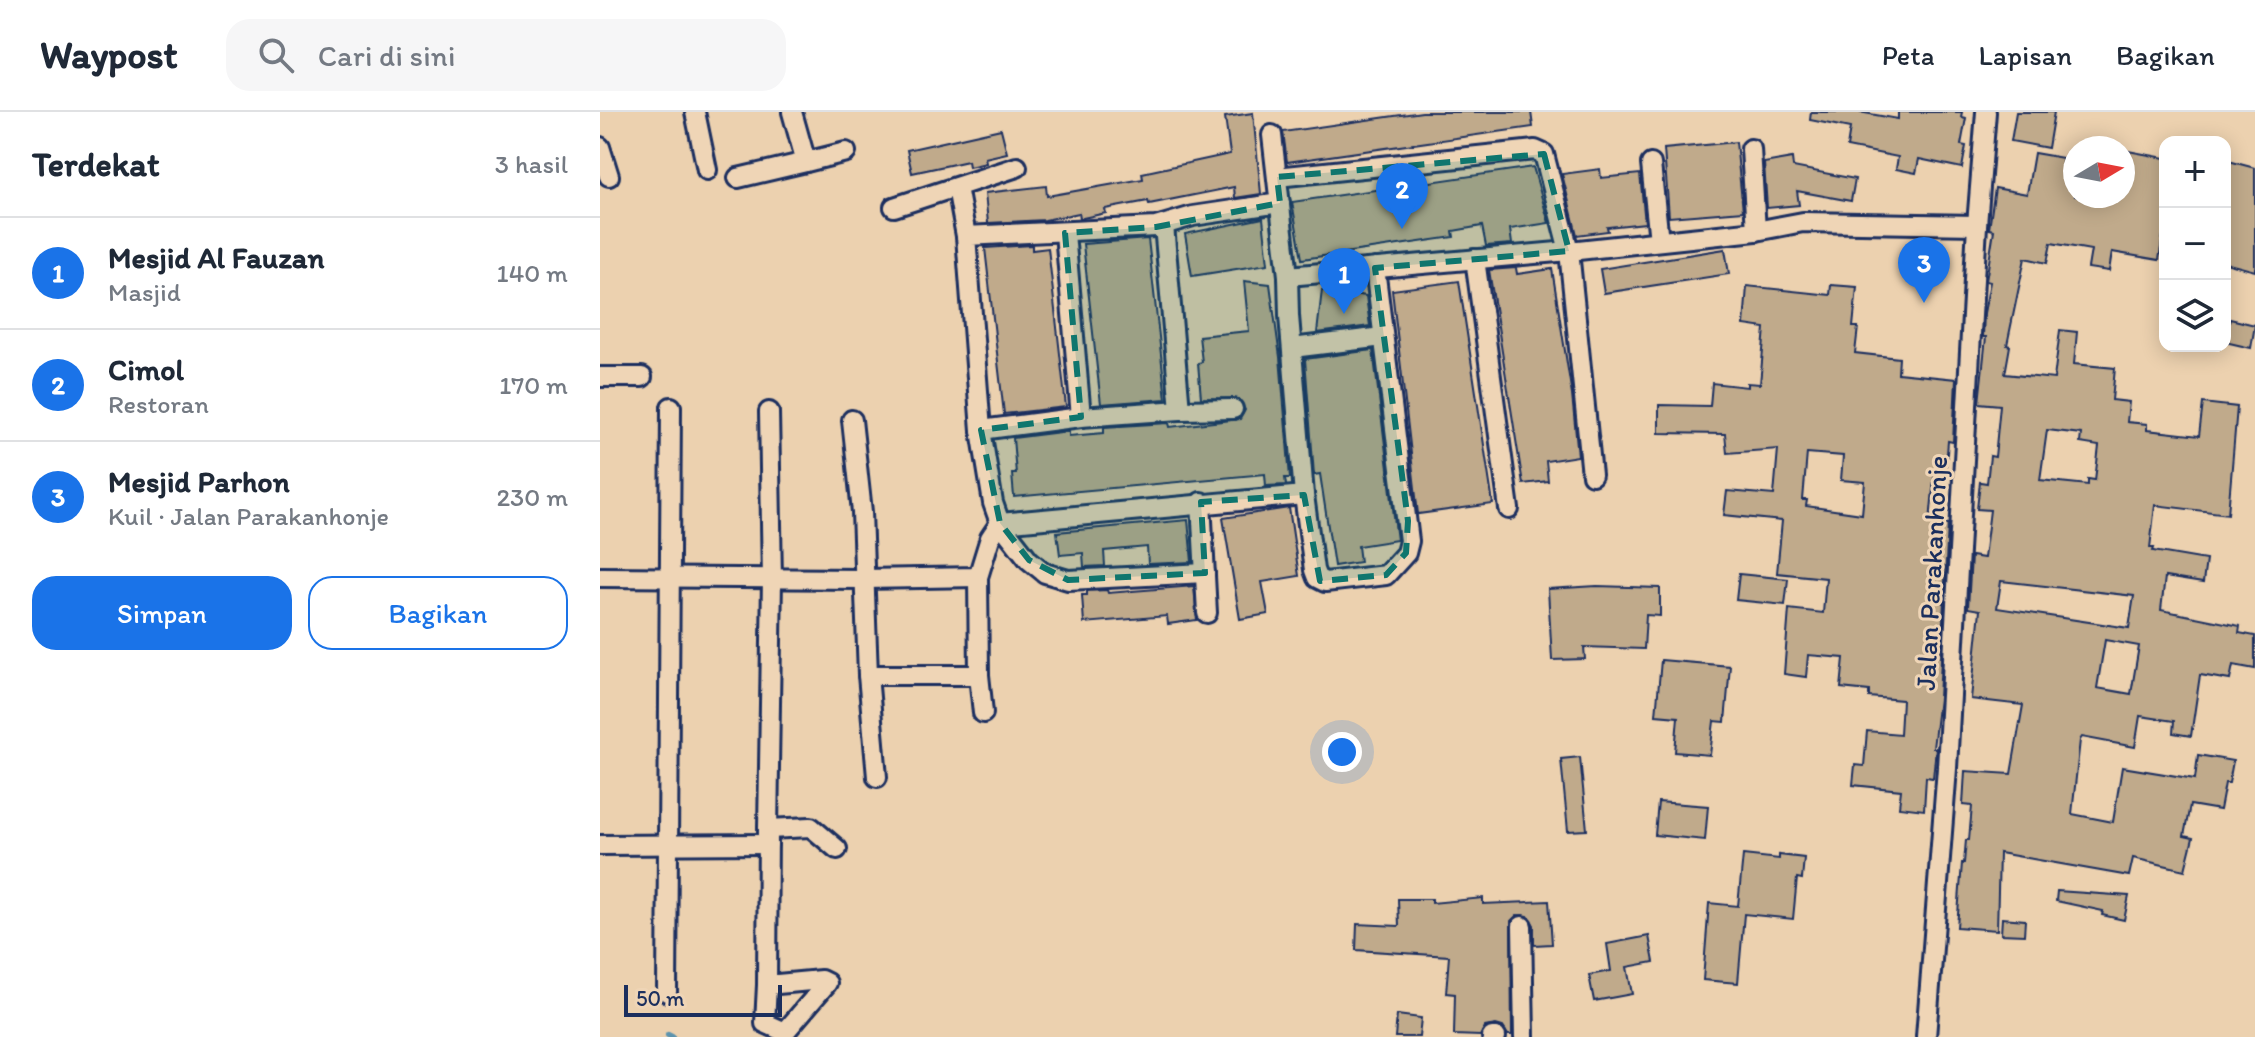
<!DOCTYPE html>
<html lang="id">
<meta charset="utf-8">
<style>
body{margin:0;font-family:Itim,sans-serif;background:#f6f6f7;color:#1f2937}
.controls{position:absolute;right:24px;top:24px;display:grid;overflow:hidden;border-radius:16px;box-shadow:0 4px 20px #0003}
.controls button{width:72px;height:72px;display:grid;place-items:center;padding:0;border:0;border-bottom:2px solid #e0e1e3;background:#fff;color:#1f2937;font:40px sans-serif}
.compass{position:absolute;left:1463px;top:24px;width:72px;height:72px;border-radius:50%;background:#fff;box-shadow:0 4px 20px #0003;rotate:80deg}
.scale{position:absolute;left:24px;bottom:20px;width:158px;box-sizing:border-box;padding-left:8px;border:4px solid #1b2f5e;border-top:0;font-size:22px;line-height:28px;white-space:nowrap;color:#1b2f5e;-webkit-text-stroke:6px #efd5b6;paint-order:stroke}
.you{position:absolute;left:742px;top:640px;width:28px;height:28px;margin:-20px;border:6px solid #fff;border-radius:50%;background:#1a73e8;box-shadow:0 0 0 12px #1a73e833}
.badge{display:grid;place-items:center;width:52px;height:52px;border-radius:50%;background:#1a73e8;color:#fff;font-size:26px;font-weight:700}
.pin{position:absolute;translate:-50% -66px;filter:drop-shadow(0 2px 4px #0008)}
.pin::after{content:'';position:absolute;top:42px;width:28px;height:24px;background:inherit;clip-path:polygon(0 0,100% 0,50% 100%)}
.list{margin:0;padding:0;list-style:none}
h2{display:flex;justify-content:space-between;align-items:center;height:104px;margin:0;padding:0 32px;font-size:34px}
h2 small{font-size:26px;font-weight:400;color:#747a83}
.list li{display:grid;grid-template-columns:52px 1fr auto;gap:24px;align-items:center;box-sizing:border-box;height:112px;padding:0 32px;border-top:2px solid #e0e1e3}
.list b{display:block;font-size:30px;white-space:nowrap}
.list p{margin:0;font-size:26px;white-space:nowrap;color:#747a83}
.list em{font-size:26px;font-style:normal;color:#747a83}
.actions{display:flex;gap:16px;padding:24px 32px}
.actions a{flex:1;padding:18px 0;border:2px solid #1a73e8;border-radius:24px;text-align:center;font-size:28px;color:#1a73e8}
.actions .main{background:#1a73e8;color:#fff}
.icon{flex:none;width:44px;height:44px;fill:none;stroke:currentColor;stroke-width:2;stroke-linecap:round;stroke-linejoin:round}
.map{position:relative;flex:none;width:1655px;height:925px;overflow:hidden}
header{display:flex;align-items:center;gap:48px;box-sizing:border-box;height:112px;padding:0 40px;background:#fff;border-bottom:2px solid #e0e1e3}
header strong{font-size:38px}
nav{display:flex;gap:44px;margin-inline-start:auto;font-size:28px}
.search{width:560px;height:72px;background:#f6f6f7;display:flex;align-items:center;gap:20px;box-sizing:border-box;padding:0 28px;border-radius:24px;color:#747a83;font-size:30px}
main{display:flex}
aside{flex:1;background:#fff}
.map>svg:first-child{display:block}
</style>
<header>
<strong>Waypost</strong>
<div class="search"><svg class="icon" aria-label="search" viewBox="0 0 24 24"><circle cx="10" cy="10" r="6"/><path d="M15 15l6 6"/></svg>Cari di sini</div>
<nav><a>Peta</a><a>Lapisan</a><a>Bagikan</a></nav>
</header>
<main>
<aside>
<h2>Terdekat<small>3 hasil</small></h2>
<ul class="list">
<li><span class="badge">1</span><div><b>Mesjid Al Fauzan</b><p>Masjid</p></div><em>140 m</em></li>
<li><span class="badge">2</span><div><b>Cimol</b><p>Restoran</p></div><em>170 m</em></li>
<li><span class="badge">3</span><div><b>Mesjid Parhon</b><p>Kuil · Jalan Parakanhonje</p></div><em>230 m</em></li>
</ul>
<div class="actions"><a class="main">Simpan</a><a>Bagikan</a></div>
</aside>
<div class="map">
<svg width="1655" height="925" viewBox="0 0 1655 925">
<rect width="100%" height="100%" fill="#ecd1af"/>
<filter id="ink" filterUnits="userSpaceOnUse"><feTurbulence type="fractalNoise" baseFrequency=".0125" numOctaves="2"/><feDisplacementMap in="SourceGraphic" scale="16" xChannelSelector="R" yChannelSelector="G"/><feConvolveMatrix kernelMatrix="1 2 1 2 8 2 1 2 1" color-interpolation-filters="sRGB"/></filter>
<g filter="url(#ink)">
<g fill="none" stroke-linecap="round" stroke-linejoin="round">
<polyline stroke="#5b93ae" stroke-width="6" points="68,923 72,925"/>
</g>
<g fill="#c0aa8b" stroke="#1b2f5e" stroke-width="2" fill-rule="evenodd">
<polygon points="822,0 931,0 933,15 687,50 683,20"/>
<polygon points="1211,0 1259,0 1298,7 1298,0 1362,0 1361,5 1366,6 1361,33 1366,34 1362,56 1319,47 1316,61 1296,57 1298,45 1247,35 1250,16 1210,8"/>
<polygon points="1416,0 1454,0 1448,36 1411,29"/>
<polygon points="653,1 661,82 635,86 634,75 549,92 548,89 505,97 506,101 483,106 480,107 479,101 445,108 388,111 385,81 446,74 447,84 543,67 542,61 630,42 625,5"/>
<polygon points="401,17 407,41 385,46 386,51 369,55 368,49 312,61 307,38"/>
<polygon points="1136,30 1143,99 1069,105 1064,37"/>
<path d="M1523,38L1565,46V111L1559,148L1512,140L1509,159L1488,156L1491,138L1451,131L1447,151L1425,146L1407,233L1410,234L1405,262L1454,267L1460,218L1477,220L1474,252L1515,256L1512,288L1529,290L1527,310L1547,312V318L1599,324L1603,291L1637,295L1628,402L1555,393L1550,436H1554L1553,439L1606,448L1603,471L1565,465L1561,498L1640,514L1639,521L1655,524V557L1633,553L1630,568L1600,563L1591,624L1573,621L1574,609L1540,604L1535,635L1482,625L1480,628L1472,702L1513,710L1522,655L1595,667L1598,643L1633,649L1629,671H1625L1620,698L1590,693L1584,724L1593,726L1585,758L1533,746L1529,764L1399,741L1397,818L1357,815L1362,751H1364L1366,728H1369L1372,694L1363,693L1365,659L1411,662L1423,593L1371,587L1380,498L1368,496L1371,444L1384,446L1390,398L1377,397L1380,370L1387,371L1390,344L1395,345L1400,293L1379,291L1386,225H1383L1384,201L1390,170L1386,169L1394,118L1389,117L1395,76L1427,82L1434,41L1463,46L1462,51L1475,54V84H1523ZM1447,318L1481,322L1480,331L1499,334L1495,368L1488,367V373L1440,368ZM1401,469L1534,484L1529,516L1397,496ZM1505,528L1539,534L1531,582L1497,576Z"/>
<polygon points="1192,46 1193,55 1255,67 1251,89 1197,79 1199,93 1167,96 1164,51"/>
<polygon points="1625,48 1655,56 1655,159 1625,151"/>
<polygon points="933,55 949,111 910,117 912,132 886,134 882,114 853,119 854,125 702,147 692,90"/>
<polygon points="1000,57 1001,66 1040,62 1045,111 1007,115 1008,119 977,123 962,62"/>
<polygon points="663,106 668,152 592,164 585,122"/>
<polygon points="548,127 566,287 501,292 483,132"/>
<polygon points="432,133 432,138 448,136 466,295 404,302 385,136"/>
<polygon points="1125,137 1129,162 1004,181 1000,157"/>
<polygon points="916,156 917,162 952,157 972,283 978,344 946,349 948,369 923,372 889,158"/>
<polygon points="644,169 670,172 680,245 690,366 685,366 686,373 666,374 665,362 414,385 412,362 416,362 413,326 469,319 469,324 504,321 504,315 569,311 570,315 640,307 645,298 639,287 601,286 598,251 602,250 599,224 649,219"/>
<polygon points="859,169 893,392 818,402 792,178"/>
<path d="M1231,173L1257,175L1253,215H1258L1255,241L1299,246L1298,261L1356,267L1353,330L1348,329L1345,367L1334,366L1330,410L1348,412L1339,586L1333,636H1336L1333,666L1326,665L1324,698L1299,695L1301,678L1253,673L1255,653L1264,654L1267,619L1300,622L1302,588L1269,585V579L1241,576L1244,546L1208,543L1206,565L1184,562L1189,497L1223,501L1226,466L1177,461L1182,409L1124,403L1127,379L1174,383L1178,337L1127,341L1125,322L1059,321V293L1110,294L1112,271L1147,275V271L1160,272L1165,216L1144,213L1147,174L1230,183ZM1207,341L1243,344L1241,368L1265,370L1262,402L1206,394L1207,388H1203Z"/>
<polygon points="722,178 766,184 770,214 717,221"/>
<polygon points="1630,207 1655,213 1651,236 1625,230"/>
<polygon points="773,238 797,428 758,434 760,450 734,454 720,362 714,363 705,247"/>
<polygon points="689,396 699,464 662,470 668,502 640,507 623,406"/>
<polygon points="588,408 592,450 548,452 547,435 504,439 505,454 484,455 483,441 460,443 457,420"/>
<polygon points="1139,462 1188,467 1185,493 1136,488"/>
<polygon points="594,474 597,508 568,512 567,504 484,511 482,483 487,483 487,479 507,478 508,481"/>
<polygon points="997,474 1060,476 1060,504 1046,503 1044,537 984,535 985,547 952,548 948,477"/>
<polygon points="1061,548 1130,554 1125,610 1114,609 1110,643 1075,640 1078,605 1056,603"/>
<polygon points="980,645 987,718 968,719 961,647"/>
<polygon points="1058,690 1108,694 1105,728 1055,723"/>
<polygon points="1143,743 1179,747 1179,743 1204,746 1202,767 1197,766 1193,807 1144,802 1138,871 1103,868 1109,791 1138,794"/>
<polygon points="1457,779 1529,784 1524,808 1502,803 1503,799 1456,789"/>
<polygon points="883,786 883,792 949,789 952,832 934,833 934,813 928,804 917,803 911,809 912,923 908,923 903,915 896,913 885,915 880,924 854,923 855,882 846,881 849,844 756,838 757,812 799,814 798,787 832,787 832,791"/>
<polygon points="1402,806 1425,808 1424,823 1401,822"/>
<polygon points="1049,824 1054,850 1027,855 1032,882 994,889 989,863 1011,859 1007,832"/>
<polygon points="797,903 821,906 819,925 795,925"/>
</g>
<g fill="none" stroke-linecap="round" stroke-linejoin="round">
<defs>
<g id="minor">
<polyline points="95,0 107,58"/>
<polyline points="192,0 206,50 246,40"/>
<polyline points="672,23 688,164"/>
<polyline points="0,35 9,64"/>
<polyline points="1151,37 1156,119"/>
<polyline points="1051,52 1059,129"/>
<polyline points="677,65 935,38 944,42 969,139 992,363"/>
<polyline points="138,66 206,50"/>
<polyline points="357,75 366,124"/>
<polyline points="294,95 417,55"/>
<polyline points="465,121 481,305"/>
<polyline points="875,147 909,397"/>
<polyline points="775,156 809,429 806,441 786,463 725,470 717,466 714,458 704,383 689,204 688,164 969,139 1156,119 1203,110 1377,113"/>
<polyline points="692,236 783,225"/>
<polyline points="0,265 42,265"/>
<polyline points="580,298 633,297"/>
<polyline points="169,300 172,467 168,717 211,715 237,737"/>
<polyline points="252,308 262,400 268,563"/>
<polyline points="381,318 481,305 580,298 564,113"/>
<polyline points="601,390 607,501"/>
<polyline points="605,461 468,468 445,461 429,448 400,411 393,391 381,318 366,124 556,115 593,104 680,91"/>
<polyline points="0,465 264,467 378,465 390,426 400,411 704,383"/>
<polyline points="378,465 379,563 383,601"/>
<polyline points="277,665 268,563 379,563"/>
<polyline points="0,733 168,732"/>
<polyline points="922,814 924,925"/>
<polyline points="167,873 165,911 185,920 227,871 221,868 167,873 168,717"/>
<polyline points="67,880 71,295"/>
<polyline points="892,925 896,925"/>
<polyline points="1326,925 1347,656 1377,113 1386,0"/>
</g>
</defs>
<use href="#minor" stroke="#1b2f5e" stroke-width="24"/>
<use href="#minor" stroke="#efd5b6" stroke-width="18"/>
</g>
</g>
<path fill="#0f766e" fill-opacity="0.2" stroke="#0f766e" stroke-width="6" stroke-dasharray="16 10" stroke-linejoin="round" d="M944,42L969,139L775,156L808,409L806,441L786,463L720,469L704,383L601,390L605,461L468,468L429,448L400,411L381,318L481,305L465,121L556,115L680,91L677,65Z"/>
<g text-anchor="middle" stroke-width="6" stroke-linejoin="round" paint-order="stroke">
<g font-size="28" fill="#1b2f5e" stroke="#efd5b6">
<text transform="translate(1331 461) rotate(-87)" y="10">Jalan Parakanhonje</text>
</g>
</g>
</svg>
<div class="controls">
<button>+</button>
<button>−</button>
<button><svg class="icon" aria-label="layers" viewBox="0 0 24 24"><path d="M12 4l9 5-9 5-9-5zM3 14l9 5 9-5"/></svg></button>
</div>
<svg class="compass" viewBox="-18 -18 36 36"><path d="M0-13l5 13h-10z" fill="#e53935"/><path d="M0 13l5-13h-10z" fill="#747a83"/></svg>
<div class="scale">50 m</div>
<div class="you"></div>
<div class="pin badge" style="left:744px;top:202px">1</div>
<div class="pin badge" style="left:802px;top:117px">2</div>
<div class="pin badge" style="left:1324px;top:191px">3</div>
</div>
</main>
